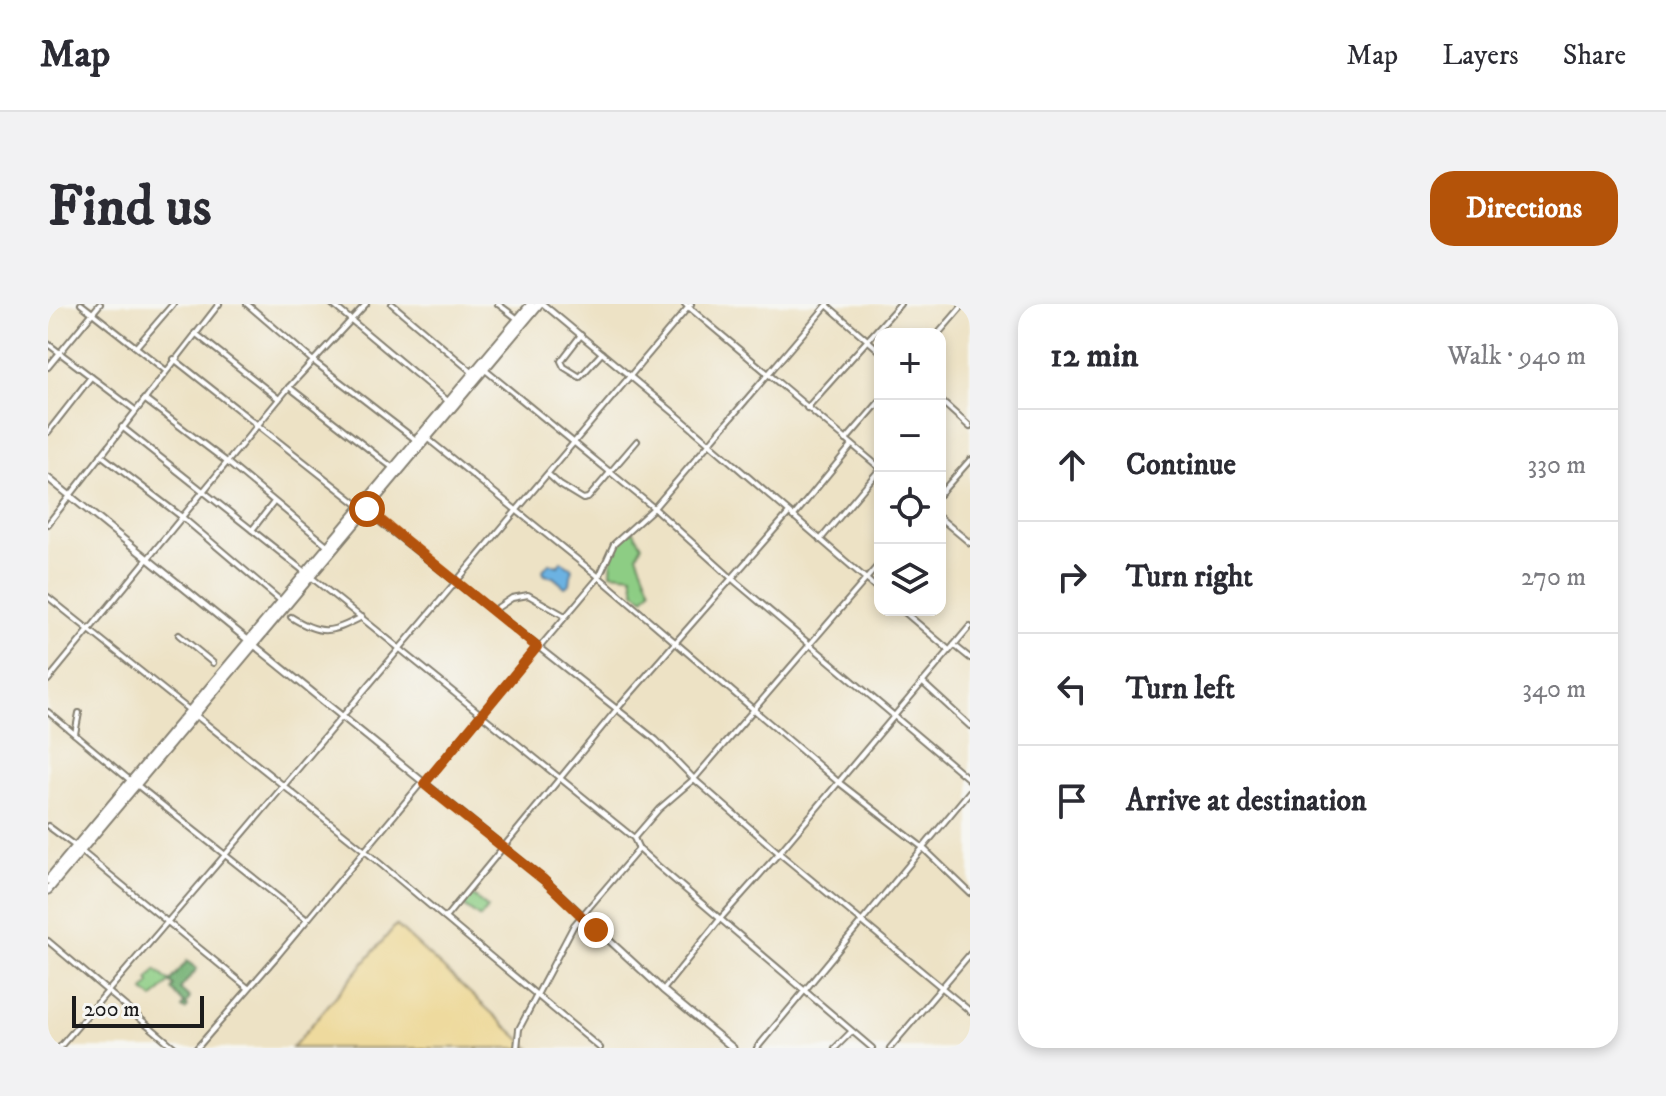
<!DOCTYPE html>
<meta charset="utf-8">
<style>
body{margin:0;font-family:"IM FELL DW Pica",serif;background:#f2f2f3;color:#2b2b33}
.controls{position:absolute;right:24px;top:24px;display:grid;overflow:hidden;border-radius:16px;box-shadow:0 4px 12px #0003}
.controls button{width:72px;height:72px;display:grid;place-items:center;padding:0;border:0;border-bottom:2px solid #e1e1e2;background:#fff;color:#2b2b33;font:40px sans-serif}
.scale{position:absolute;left:24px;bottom:20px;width:132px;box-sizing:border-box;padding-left:8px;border:4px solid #1c1c1c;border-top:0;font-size:22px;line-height:28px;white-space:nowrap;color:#1c1c1c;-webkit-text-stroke:6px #f6f6f2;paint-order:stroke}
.stop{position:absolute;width:24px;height:24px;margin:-18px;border:6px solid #b45309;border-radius:50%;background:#fff}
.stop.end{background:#b45309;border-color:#fff;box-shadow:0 2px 8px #0008}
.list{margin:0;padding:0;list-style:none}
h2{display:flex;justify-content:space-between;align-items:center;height:104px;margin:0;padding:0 32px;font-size:34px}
h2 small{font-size:26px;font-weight:400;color:#7c7c81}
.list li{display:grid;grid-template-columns:52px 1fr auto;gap:24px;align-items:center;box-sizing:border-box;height:112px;padding:0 32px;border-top:2px solid #e1e1e2}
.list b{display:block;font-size:30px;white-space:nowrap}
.list em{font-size:26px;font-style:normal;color:#7c7c81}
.icon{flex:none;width:44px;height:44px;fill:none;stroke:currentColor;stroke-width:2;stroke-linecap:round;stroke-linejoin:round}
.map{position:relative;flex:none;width:922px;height:744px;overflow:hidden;border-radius:24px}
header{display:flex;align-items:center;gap:48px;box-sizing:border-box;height:112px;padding:0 40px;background:#fff;border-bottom:2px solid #e1e1e2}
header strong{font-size:38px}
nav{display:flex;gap:44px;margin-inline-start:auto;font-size:28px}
.intro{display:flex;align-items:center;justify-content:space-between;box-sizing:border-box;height:192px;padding:0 48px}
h1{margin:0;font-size:56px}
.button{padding:20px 36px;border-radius:24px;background:#b45309;color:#fff;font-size:28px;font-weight:700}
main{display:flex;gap:48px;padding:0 48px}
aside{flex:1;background:#fff;border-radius:24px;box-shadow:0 4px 12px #0003}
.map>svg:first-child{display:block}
</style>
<header>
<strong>Map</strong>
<nav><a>Map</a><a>Layers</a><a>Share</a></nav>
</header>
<div class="intro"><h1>Find us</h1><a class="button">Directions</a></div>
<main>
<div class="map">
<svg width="922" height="744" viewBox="0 0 922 744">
<rect width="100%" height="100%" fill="#f6f6f2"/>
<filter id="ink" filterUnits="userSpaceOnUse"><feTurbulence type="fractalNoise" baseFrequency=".0125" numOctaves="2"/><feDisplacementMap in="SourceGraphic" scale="16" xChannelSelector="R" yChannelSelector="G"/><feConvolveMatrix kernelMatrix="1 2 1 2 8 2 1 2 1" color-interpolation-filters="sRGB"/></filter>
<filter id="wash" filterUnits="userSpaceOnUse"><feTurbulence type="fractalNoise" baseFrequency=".006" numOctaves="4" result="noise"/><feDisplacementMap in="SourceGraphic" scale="32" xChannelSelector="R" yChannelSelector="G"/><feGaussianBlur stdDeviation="1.8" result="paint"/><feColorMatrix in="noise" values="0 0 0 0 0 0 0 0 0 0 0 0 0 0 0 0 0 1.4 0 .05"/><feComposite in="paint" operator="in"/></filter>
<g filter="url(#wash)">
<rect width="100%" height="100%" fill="#ede2c5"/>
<g fill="#8dcd84" stroke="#547450" stroke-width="2">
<path d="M585,226L594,241L589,251L603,285L596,294L587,288L584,271L563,269C563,248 567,236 585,226Z"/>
<polygon points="423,590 440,604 432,614 415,601"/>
<polygon points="108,666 122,678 105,695 96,687 102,679 100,676"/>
</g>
<polygon fill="#72b072" stroke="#476647" stroke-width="2" points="139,657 149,665 132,685 142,694 138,700 140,703 137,706 134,704 136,700 124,686 126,682 122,678"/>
<polygon fill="#eeda9e" stroke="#857b5d" stroke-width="2" points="348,621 482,744 244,744"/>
<polygon fill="#6cb2e2" stroke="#44677f" stroke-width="2" points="513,257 524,264 522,280 517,283 505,273 496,271 495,266 501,259 510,262"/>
</g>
<g filter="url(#ink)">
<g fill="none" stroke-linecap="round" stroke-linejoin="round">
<defs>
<g id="minor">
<polyline points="33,0 117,66"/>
<polyline points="199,0 264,56 368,136"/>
<polyline points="284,0 401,98"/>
<polyline points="344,0 424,68"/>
<polyline points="450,0 470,15"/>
<polyline points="495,0 631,113 832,287"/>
<polyline points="637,0 832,164"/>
<polyline points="780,2 832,47"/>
<polyline points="147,29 231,95"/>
<polyline points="890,30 916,0"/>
<polyline points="533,31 513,57 516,63 532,73 554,49"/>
<polyline points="0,40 87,106"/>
<polyline points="88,43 125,0"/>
<polyline points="126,55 608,436 646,475 731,549 922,707"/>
<polyline points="0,63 52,0"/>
<polyline points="436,65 606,204 689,279 922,476"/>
<polyline points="241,83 345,164"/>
<polyline points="96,95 179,158 279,241"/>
<polyline points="892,96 922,123"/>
<polyline points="759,104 852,0"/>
<polyline points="74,123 257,268"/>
<polyline points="0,128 43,73"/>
<polyline points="380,135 551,273 789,477 874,543 922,589"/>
<polyline points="798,136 832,97"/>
<polyline points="53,151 134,213 233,297"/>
<polyline points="501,171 512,181 535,195 540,194 589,137"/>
<polyline points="892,190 922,156"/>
<polyline points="745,213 804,141"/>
<polyline points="892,214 922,239"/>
<polyline points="0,220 171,0"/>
<polyline points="204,226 226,198"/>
<polyline points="772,236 832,165"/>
<polyline points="263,273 586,534 591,545 610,562 824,744"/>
<polyline points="0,293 317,547 552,744"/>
<polyline points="446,306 464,294 480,291 517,312"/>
<polyline points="854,306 901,346"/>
<path d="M243,313C273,332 283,329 314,313"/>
<polyline points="131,331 165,359"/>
<polyline points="906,341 922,354"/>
<polyline points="491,344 551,273 566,240 606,204 780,0"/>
<polyline points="0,376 241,83 318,0"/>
<polyline points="874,378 922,422"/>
<polyline points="0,408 83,477"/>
<polyline points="27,430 31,409"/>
<polyline points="376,480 489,343"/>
<polyline points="89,481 259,616"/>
<polyline points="0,522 27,542"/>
<polyline points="586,534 611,505 646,475 832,259"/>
<polyline points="33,547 200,684"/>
<polyline points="397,614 569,405 741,209"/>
<polyline points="0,637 127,744"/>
<polyline points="615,686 672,615 731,549 922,322"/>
<polyline points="11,744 177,551 643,0"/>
<polyline points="149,744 230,651 374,478"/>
<polyline points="469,744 471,725 526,621 591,545"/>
<polyline points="709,744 922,487"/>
<polyline points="787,744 803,728"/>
<polyline points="842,744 922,650"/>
</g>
<polyline id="tertiary" points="0,174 496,576 615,686 685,744"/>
<g id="trunk">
<polyline points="0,576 483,0"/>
<polyline points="0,586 491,0"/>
</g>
</defs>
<use href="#minor" stroke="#847f70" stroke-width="8"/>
<use href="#tertiary" stroke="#847f70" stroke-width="9"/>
<use href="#trunk" stroke="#847f70" stroke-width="11"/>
<use href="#minor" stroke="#fff" stroke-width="4"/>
<use href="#tertiary" stroke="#fff" stroke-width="5"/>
<use href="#trunk" stroke="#fff" stroke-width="7"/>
</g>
</g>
<g fill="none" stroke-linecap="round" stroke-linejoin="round" filter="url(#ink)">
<polyline stroke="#b45309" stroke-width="10" points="319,205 489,343 376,480 496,576 548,626"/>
</g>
</svg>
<div class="controls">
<button>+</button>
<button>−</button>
<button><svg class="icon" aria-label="locate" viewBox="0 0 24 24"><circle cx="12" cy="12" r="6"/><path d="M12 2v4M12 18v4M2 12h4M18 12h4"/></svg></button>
<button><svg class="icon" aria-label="layers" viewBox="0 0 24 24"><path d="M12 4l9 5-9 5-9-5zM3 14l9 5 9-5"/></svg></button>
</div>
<div class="scale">200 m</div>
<div class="stop" style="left:319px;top:205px"></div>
<div class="stop end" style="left:548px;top:626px"></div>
</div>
<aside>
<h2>12 min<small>Walk · 940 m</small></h2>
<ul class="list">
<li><svg class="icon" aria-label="ahead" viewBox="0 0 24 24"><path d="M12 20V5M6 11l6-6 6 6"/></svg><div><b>Continue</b></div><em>330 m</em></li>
<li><svg class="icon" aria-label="right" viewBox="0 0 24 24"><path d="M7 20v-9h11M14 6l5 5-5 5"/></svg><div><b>Turn right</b></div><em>270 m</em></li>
<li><svg class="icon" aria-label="left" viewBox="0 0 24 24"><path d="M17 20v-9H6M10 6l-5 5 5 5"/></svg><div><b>Turn left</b></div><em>340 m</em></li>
<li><svg class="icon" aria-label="arrive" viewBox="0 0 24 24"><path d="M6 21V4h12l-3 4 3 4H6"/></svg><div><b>Arrive at destination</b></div></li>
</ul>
</aside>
</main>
